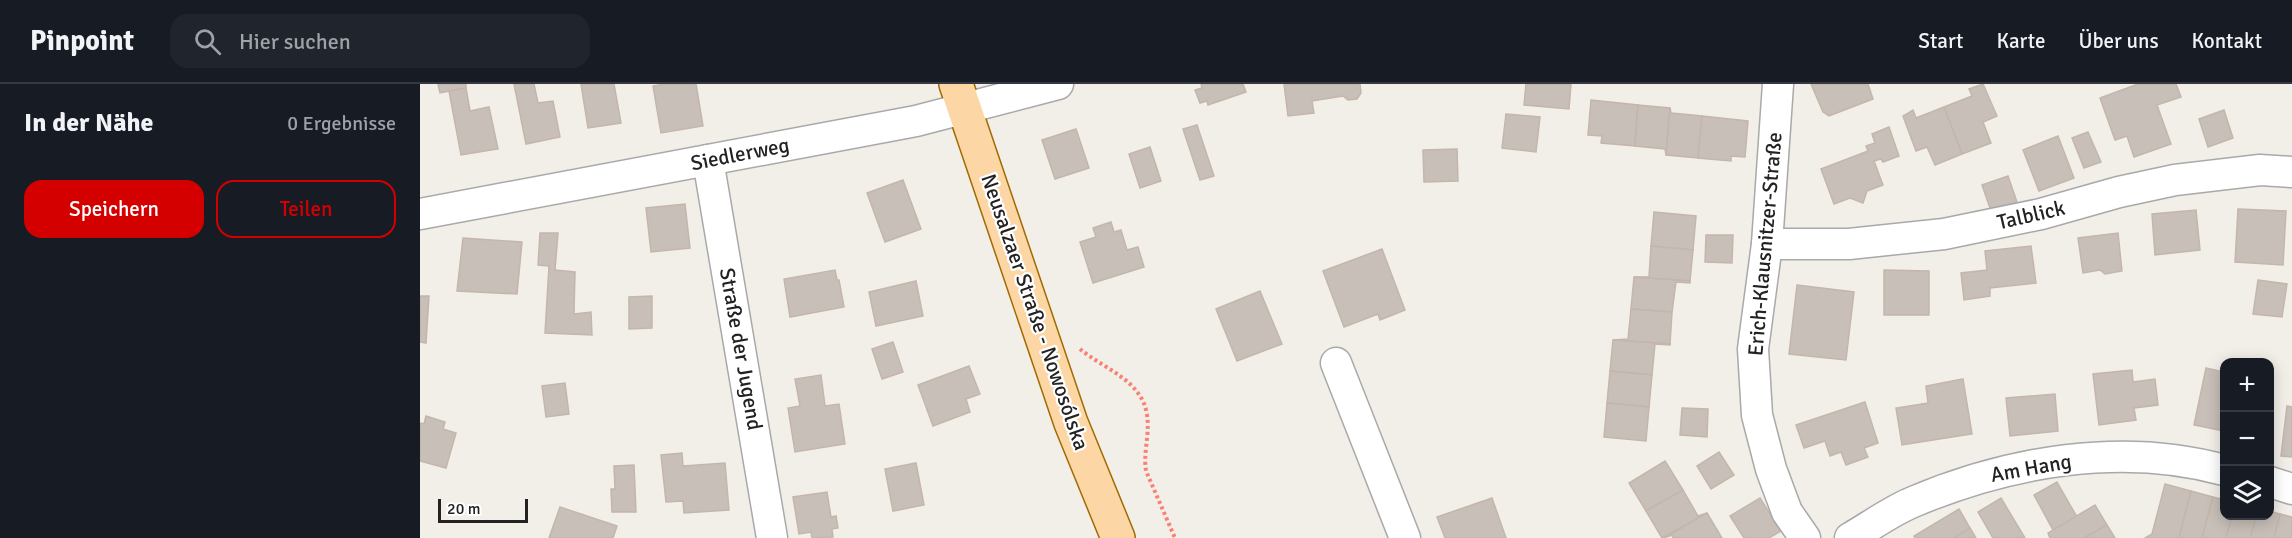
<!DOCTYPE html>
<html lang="de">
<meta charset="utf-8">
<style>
body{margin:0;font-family:Signika,sans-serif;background:#20242c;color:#f1f3f6}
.controls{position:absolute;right:18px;bottom:18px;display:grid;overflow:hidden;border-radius:12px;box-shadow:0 3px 15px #0003}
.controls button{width:54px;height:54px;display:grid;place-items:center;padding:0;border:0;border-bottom:2px solid #363941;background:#171b24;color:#f1f3f6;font:30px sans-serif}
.scale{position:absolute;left:18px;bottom:15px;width:90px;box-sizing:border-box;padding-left:6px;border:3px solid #222;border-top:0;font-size:16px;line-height:21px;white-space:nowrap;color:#222;-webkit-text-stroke:4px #fff;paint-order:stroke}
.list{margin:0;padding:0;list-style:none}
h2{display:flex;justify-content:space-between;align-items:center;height:78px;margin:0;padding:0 24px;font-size:26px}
h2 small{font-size:20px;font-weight:400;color:#9ea1a6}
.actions{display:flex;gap:12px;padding:18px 24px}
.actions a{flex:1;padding:14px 0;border:2px solid #d40000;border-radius:18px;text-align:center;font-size:21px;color:#d40000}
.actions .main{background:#d40000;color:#fff}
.icon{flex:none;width:33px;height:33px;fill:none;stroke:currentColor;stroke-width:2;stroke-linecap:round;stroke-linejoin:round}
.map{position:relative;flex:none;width:1872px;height:454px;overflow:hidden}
header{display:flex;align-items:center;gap:36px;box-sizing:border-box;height:84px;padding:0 30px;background:#171b24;border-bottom:2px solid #363941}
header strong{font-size:28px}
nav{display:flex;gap:33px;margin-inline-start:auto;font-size:21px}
.search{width:420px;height:54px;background:#20242c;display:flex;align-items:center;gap:15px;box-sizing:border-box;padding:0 21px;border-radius:18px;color:#9ea1a6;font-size:22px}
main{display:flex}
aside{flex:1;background:#171b24}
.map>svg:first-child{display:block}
</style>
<header>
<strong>Pinpoint</strong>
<div class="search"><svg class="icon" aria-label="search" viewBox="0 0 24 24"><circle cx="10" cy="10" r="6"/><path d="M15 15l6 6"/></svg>Hier suchen</div>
<nav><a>Start</a><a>Karte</a><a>Über uns</a><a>Kontakt</a></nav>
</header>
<main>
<aside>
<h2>In der Nähe<small>0 Ergebnisse</small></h2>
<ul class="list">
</ul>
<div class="actions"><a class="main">Speichern</a><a>Teilen</a></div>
</aside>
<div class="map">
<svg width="1872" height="454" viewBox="0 0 1872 454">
<rect width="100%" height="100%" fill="#f2efe9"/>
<g fill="#c7bfb8" stroke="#c4b6ab" stroke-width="1.5">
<polygon points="18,0 46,0 46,4 20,9"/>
<polygon points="94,0 114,0 118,19 133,17 140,53 106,60"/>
<polygon points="161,0 194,0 201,39 168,44"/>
<polygon points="244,0 276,0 283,42 241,49 233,2"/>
<polygon points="781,0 823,0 826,8 788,21 787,17 780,19 775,6 782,4"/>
<polygon points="864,0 940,0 941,9 937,15 928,16 923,12 892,17 894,29 868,32"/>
<polygon points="1106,0 1151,0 1149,25 1104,21"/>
<polygon points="1391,0 1448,0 1453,15 1409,32 1403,28"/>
<polygon points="1563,0 1577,32 1563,38 1571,59 1542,70 1524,23 1552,12 1549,5"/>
<polygon points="1718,0 1756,0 1761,13 1737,21 1751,60 1714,73 1707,52 1695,56 1680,14"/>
<polygon points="46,4 50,27 69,23 78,65 41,71 29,7"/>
<polygon points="1171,16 1218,21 1215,62 1181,59 1182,52 1168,51"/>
<polygon points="1218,21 1250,24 1246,71 1245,65 1215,62"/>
<polygon points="1524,23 1542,70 1515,81 1507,63 1496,67 1483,32 1493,26 1496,34"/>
<polygon points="1250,24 1251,29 1282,32 1278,74 1246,71"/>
<polygon points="1804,26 1813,54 1788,63 1779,35"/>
<polygon points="1086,30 1120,33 1116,68 1082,64"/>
<polygon points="1282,32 1328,37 1325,73 1311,72 1311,77 1278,74"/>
<polygon points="777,41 794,92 780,96 763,45"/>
<polygon points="1469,43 1479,72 1463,78 1461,75 1454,77 1463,101 1447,107 1443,119 1430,114 1414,120 1401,85 1448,67 1446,62 1455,59 1452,50"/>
<polygon points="656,45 669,84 635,95 622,56"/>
<polygon points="1668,48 1681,78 1664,84 1652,54"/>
<polygon points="1638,52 1654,94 1619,107 1603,66"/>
<polygon points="730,63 741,97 720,104 709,70"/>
<polygon points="1037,65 1038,97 1004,98 1003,66"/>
<polygon points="1588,92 1597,118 1571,127 1562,101"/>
<polygon points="483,96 501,145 465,158 447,109"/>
<polygon points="265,120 270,164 231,168 226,124"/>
<polygon points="1818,125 1866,127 1863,181 1815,178"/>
<polygon points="1776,126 1780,166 1735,171 1732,130"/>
<polygon points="1234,128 1276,132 1273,166 1231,162"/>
<polygon points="691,138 694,148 701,146 707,166 718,163 724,183 673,199 660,158 676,153 673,144"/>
<polygon points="120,149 138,149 135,186 155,188 154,230 171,228 172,251 125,249 129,182 118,181"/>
<polygon points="1698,149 1702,187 1685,190 1680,186 1663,189 1658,154"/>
<polygon points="1286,151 1313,151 1312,179 1285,178"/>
<polygon points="43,154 102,158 97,210 37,207"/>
<polygon points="1231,162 1273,166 1270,197 1214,193 1229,193"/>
<polygon points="1611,162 1616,199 1570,204 1570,212 1544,216 1541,189 1567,186 1565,167"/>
<polygon points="962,165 985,226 960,236 958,230 924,243 903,187"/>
<polygon points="415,186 417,196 419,196 424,223 370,233 364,195"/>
<polygon points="1464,186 1509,187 1509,231 1464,231"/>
<polygon points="1214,193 1270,197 1270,199 1256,198 1252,228 1211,225"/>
<polygon points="1838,196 1867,200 1862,233 1833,230"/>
<polygon points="496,197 503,232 456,242 449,208"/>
<polygon points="1377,201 1434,208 1426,276 1369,270"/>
<polygon points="840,207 862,260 817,277 796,225"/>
<polygon points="0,212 9,212 6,259 0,258"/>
<polygon points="232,212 232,244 209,245 209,213"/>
<polygon points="1211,225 1252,228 1250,260 1193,256 1208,255"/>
<polygon points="1193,256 1250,260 1250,261 1235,260 1232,291 1190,287"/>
<polygon points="473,258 483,288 462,295 452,265"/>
<polygon points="549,282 560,310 546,315 550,328 513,342 498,301"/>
<polygon points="1786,284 1804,288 1804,347 1774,341"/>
<polygon points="1712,286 1713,298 1735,295 1738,321 1714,324 1716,336 1679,341 1673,290"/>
<polygon points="1190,287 1232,291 1229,323 1187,319"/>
<polygon points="401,291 405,322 419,320 425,360 375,368 368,324 380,322 375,295"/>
<polygon points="1543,295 1552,350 1482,361 1476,324 1508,319 1506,302"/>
<polygon points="145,299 149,330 126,333 122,302"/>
<polygon points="1635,310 1638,347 1590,352 1586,314"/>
<polygon points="1445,318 1458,359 1444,364 1448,373 1426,381 1421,368 1410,372 1405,357 1384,364 1376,341"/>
<polygon points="1187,319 1229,323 1226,357 1184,353"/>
<polygon points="1867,322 1872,323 1872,373 1861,372"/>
<polygon points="1262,324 1288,325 1287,353 1260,351"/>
<polygon points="6,332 25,338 23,345 36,349 26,384 0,377 0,339 4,340"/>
<polygon points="1299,368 1314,391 1291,405 1277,382"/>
<polygon points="262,369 263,382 305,379 309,426 264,429 263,417 246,418 241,371"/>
<polygon points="1245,377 1263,406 1226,427 1209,399"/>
<polygon points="496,379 504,421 473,427 465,385"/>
<polygon points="214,381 216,428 192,428 191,405 195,405 194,382"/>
<polygon points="1637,398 1657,433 1633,446 1614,411"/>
<polygon points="1745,400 1771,407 1759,454 1725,454 1732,450"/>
<polygon points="1263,406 1278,432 1287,429 1242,454 1226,427"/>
<polygon points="1771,407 1793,413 1782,454 1759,454"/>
<polygon points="407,408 411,433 416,432 418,444 412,445 413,453 392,454 391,448 379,450 373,413"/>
<polygon points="1793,413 1804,416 1804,432 1812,432 1806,454 1782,454"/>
<polygon points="1072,414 1086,454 1025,454 1017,433"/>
<polygon points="1340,414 1361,447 1349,454 1324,454 1310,432"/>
<polygon points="1581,414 1605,454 1573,454 1558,428"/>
<polygon points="1675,421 1687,441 1664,454 1630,454 1628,449"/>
<polygon points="140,423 197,442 193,454 129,454"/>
<polygon points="1539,425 1550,444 1534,454 1495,454 1494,452"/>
<polygon points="1850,427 1860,430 1854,454 1830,454 1836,432 1850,432"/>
<polygon points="1287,429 1302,454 1253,454 1252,451 1244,454"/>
<polygon points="1860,430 1872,433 1872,454 1854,454"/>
<polygon points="1812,432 1836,432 1830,454 1806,454"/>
<polygon points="1687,441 1695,454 1664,454"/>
<polygon points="1550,444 1556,454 1534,454"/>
</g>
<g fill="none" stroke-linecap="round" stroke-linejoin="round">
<defs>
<g id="street">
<polyline points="1358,0 1347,160 1333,265 1337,331 1351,385 1367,428 1385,454"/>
<polyline points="288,76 352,454"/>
<polyline points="0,130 496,37 638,0"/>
<polyline points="1347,160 1429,160 1524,150 1621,130 1699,108 1755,96 1840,86 1872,88"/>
<polyline points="916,279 985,454"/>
<polyline points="1850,398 1872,405"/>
<path d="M1430,454C1451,442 1471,427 1493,418C1590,377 1702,358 1804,386"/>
</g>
<polyline id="primary" points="536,0 651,339 698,454"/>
</defs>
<use href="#street" stroke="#a9a9a9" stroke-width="33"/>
<use href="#primary" stroke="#a06b00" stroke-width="36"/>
<path stroke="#fa8072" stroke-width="4" stroke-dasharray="3 3" stroke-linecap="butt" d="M660,265C684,285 722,296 727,331C730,350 723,368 726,387L755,454"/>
<use href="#street" stroke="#fff" stroke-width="30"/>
<use href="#primary" stroke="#fcd6a4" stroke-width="33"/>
</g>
<g text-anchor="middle" stroke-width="4.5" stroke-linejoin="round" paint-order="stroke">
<g font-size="21" fill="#222" stroke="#fff">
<text transform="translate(320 70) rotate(-11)" y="7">Siedlerweg</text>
<text transform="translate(1611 131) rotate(-13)" y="7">Talblick</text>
<text transform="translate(1345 160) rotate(-85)" y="7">Erich-Klausnitzer-Straße</text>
<text transform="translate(615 228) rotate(71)" y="7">Neusalzaer Straße - Nowosólska</text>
<text transform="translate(321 265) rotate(80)" y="7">Straße der Jugend</text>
<text transform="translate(1611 384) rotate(-10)" y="7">Am Hang</text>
</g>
</g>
</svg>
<div class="controls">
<button>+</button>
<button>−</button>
<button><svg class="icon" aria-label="layers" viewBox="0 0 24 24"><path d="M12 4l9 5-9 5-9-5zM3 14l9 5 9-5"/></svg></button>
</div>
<div class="scale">20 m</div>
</div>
</main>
